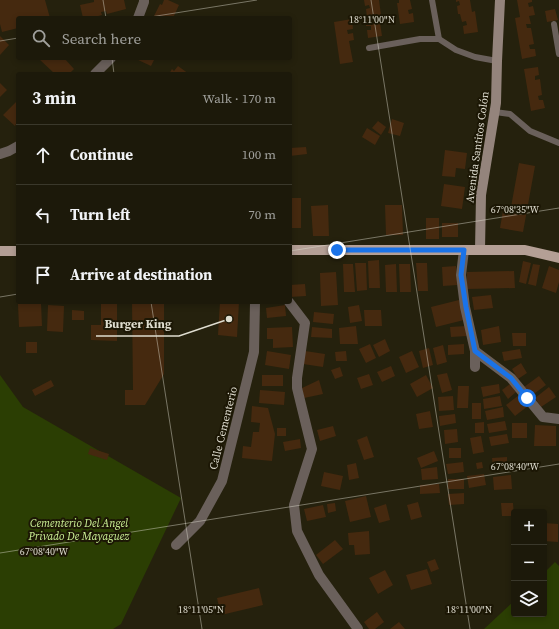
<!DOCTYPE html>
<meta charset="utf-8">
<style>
body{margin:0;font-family:"Source Serif 4",serif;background:#252213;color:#f1f3f6}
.controls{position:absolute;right:12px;bottom:12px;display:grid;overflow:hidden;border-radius:4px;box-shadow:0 2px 6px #0003}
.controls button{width:36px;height:36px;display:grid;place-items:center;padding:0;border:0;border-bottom:1px solid #3a382b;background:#1c190a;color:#f1f3f6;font:20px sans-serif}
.stop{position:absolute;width:12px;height:12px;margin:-9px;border:3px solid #1a73e8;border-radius:50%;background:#fff}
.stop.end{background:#1a73e8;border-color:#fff;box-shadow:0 1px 4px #0008}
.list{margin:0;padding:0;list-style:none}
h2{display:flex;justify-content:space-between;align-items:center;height:52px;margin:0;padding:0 16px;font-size:17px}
h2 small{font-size:13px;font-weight:400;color:#a0a09c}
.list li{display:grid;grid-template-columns:26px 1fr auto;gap:12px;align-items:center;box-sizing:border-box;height:60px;padding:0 16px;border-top:1px solid #3a382b}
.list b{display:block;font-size:15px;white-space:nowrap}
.list em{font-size:13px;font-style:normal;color:#a0a09c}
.icon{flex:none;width:22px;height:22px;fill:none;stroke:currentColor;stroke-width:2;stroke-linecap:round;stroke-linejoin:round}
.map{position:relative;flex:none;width:559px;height:629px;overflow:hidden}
.search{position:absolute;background:#1c190a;box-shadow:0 2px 6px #0003;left:16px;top:16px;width:276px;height:44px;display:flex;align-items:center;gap:10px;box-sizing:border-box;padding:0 14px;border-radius:4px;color:#a0a09c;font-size:15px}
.panel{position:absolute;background:#1c190a;box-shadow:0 2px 6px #0003;left:16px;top:72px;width:276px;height:232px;border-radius:4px}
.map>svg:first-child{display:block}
</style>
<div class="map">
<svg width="559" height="629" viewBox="0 0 559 629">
<rect width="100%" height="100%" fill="#25210d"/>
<g fill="#2b3e03">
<polygon points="0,375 23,407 181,498 121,624 113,629 0,629"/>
<polygon points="555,562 559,566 559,629 484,629 514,601 514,614 544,614 544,573"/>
</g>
<g fill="#45290f">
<polygon points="0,0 45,0 50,18 18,18 18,28 2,32 0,24"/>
<polygon points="94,0 124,0 126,9 107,14 106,11 101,12 102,15 91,18 83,18 80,5 94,2"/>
<polygon points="164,0 168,0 179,5 173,18 153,18 160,4 162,5"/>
<polygon points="364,0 379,0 381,15 379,16 382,36 368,38 367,30 371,30 371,26 366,26 365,18 367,18 366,9 370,8 369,5 365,6"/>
<polygon points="399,0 410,0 412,9 408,10 409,14 413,13 414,22 400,24 397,3 399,3"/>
<polygon points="456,0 470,0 472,12 475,11 478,32 464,34 463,26 467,25 466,21 462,22 460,14 458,14 457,6 460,5 459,1 456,2"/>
<polygon points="517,0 532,0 532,2 528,3 529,7 533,6 535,15 529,16 531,24 526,24 527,28 531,28 534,44 529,45 530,49 535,49 536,56 522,59 515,18 520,17"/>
<polygon points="555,9 558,20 547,22 545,11"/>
<polygon points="352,19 353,29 347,30 348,34 353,33 354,40 349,41 353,62 340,64 334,22"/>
<polygon points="0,36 9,45 0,55"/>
<polygon points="38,58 64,58 74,69 69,74 55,74"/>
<polygon points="137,58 155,58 151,66 136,59"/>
<polygon points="178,66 189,74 169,74 172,69 174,71"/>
<polygon points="538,67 539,75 535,76 535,80 540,79 542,95 538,96 539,100 543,100 545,108 531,111 524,69"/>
<polygon points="0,83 7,90 0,97"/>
<polygon points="18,100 18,127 16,124 15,126 3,115"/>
<polygon points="392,119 404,123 400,136 388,133"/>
<polygon points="378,121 386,127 381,135 372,128"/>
<polygon points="367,128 380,136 375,145 362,137"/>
<polygon points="306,147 307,154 290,156 290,148"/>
<polygon points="445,150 467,153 465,169 456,168 455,177 442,176"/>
<polygon points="519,163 535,166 523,232 500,228 504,205 511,207"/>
<polygon points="444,184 465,187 462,209 441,206"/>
<rect x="290" y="198" width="11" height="30"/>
<polygon points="328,205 329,236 313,236 311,206"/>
<polygon points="385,205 402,205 403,235 386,235"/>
<rect x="426" y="218" width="13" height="21"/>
<rect x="442" y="223" width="16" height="14"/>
<polygon points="379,260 380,288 369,288 368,261"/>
<polygon points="523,261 531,263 526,284 519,282"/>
<polygon points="355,263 366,263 367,290 357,291"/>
<polygon points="416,263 427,263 428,291 418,291"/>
<polygon points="343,264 353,264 355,292 344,292"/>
<polygon points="396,264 397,292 386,292 385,265"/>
<polygon points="399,264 410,264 411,292 400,292"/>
<polygon points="533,264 540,265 536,286 528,284"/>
<polygon points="456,266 457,285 443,286 442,267"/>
<polygon points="549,266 559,270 559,282 556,293 542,288"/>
<polygon points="514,271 515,288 467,289 467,272"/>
<polygon points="336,272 338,305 321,306 320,273"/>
<polygon points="305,284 306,296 290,297 290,285"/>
<polygon points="491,295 493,308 474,310 472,297"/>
<polygon points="459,300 464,320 436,327 431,307"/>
<polygon points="101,302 117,302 117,341 91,340 91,325 101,325"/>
<polygon points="132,302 164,302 164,374 145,405 125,405 125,390 133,390"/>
<polygon points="220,302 239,302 237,337 218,335"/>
<polygon points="41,303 42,326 19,327 18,304"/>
<polygon points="48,305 64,306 63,332 47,331"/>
<polygon points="285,305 286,316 267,318 266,308"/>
<polygon points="359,305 362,321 350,323 348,307"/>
<polygon points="72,310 84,311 84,320 72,320"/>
<polygon points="364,310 381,310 382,326 365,326"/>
<polygon points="314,312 334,314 333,324 313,322"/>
<polygon points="356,326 358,344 340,344 339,328"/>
<polygon points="466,326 467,336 451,337 450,327"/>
<polygon points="499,326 501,342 483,345 481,330"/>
<polygon points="292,327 293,347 273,348 273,339 267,339 267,328"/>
<polygon points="312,327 332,329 332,338 311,337"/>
<polygon points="512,333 526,333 526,346 513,346"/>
<polygon points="385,339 390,351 379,357 373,345"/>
<rect x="26" y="342" width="11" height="11"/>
<polygon points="370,344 376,358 366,363 359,349"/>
<polygon points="464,344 464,354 448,355 448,345"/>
<polygon points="443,345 447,362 437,365 433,348"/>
<polygon points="429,348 433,365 423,368 419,351"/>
<polygon points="520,349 522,358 504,361 502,352"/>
<polygon points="267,351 291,355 289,369 265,365"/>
<polygon points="305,351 325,354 323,367 303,364"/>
<polygon points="346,351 347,361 336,361 335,352"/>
<polygon points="412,351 419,367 406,373 399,357"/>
<polygon points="521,363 527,373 518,379 512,369"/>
<polygon points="391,366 395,376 382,382 377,372"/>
<polygon points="340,367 343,376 335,379 331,370"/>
<polygon points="447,373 452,390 442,393 437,375"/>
<polygon points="369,374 373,385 361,389 357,378"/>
<rect x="262" y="375" width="21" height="11"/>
<polygon points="426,375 433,388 417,397 410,384"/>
<polygon points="539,376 546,385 531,396 524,387"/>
<polygon points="51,380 54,386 35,396 32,390"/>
<polygon points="319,380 323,394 304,398 302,388"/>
<polygon points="499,384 500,393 483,397 481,387"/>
<polygon points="510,384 516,392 508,399 502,390"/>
<polygon points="458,386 469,386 468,408 457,408"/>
<polygon points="549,387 556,397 541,407 535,398"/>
<polygon points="260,390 285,392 284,405 259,403"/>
<polygon points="519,395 528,406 515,416 506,405"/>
<polygon points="453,396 454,410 439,411 438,397"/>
<polygon points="500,396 502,406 484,409 483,399"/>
<rect x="472" y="403" width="9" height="16"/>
<polygon points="252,406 268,408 275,434 272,461 242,458 243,446 251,447 253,432 259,432 260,423 251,422"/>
<polygon points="503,407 504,417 487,420 485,411"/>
<polygon points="430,411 433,427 419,429 416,414"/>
<polygon points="455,414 456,423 440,426 439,416"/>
<polygon points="505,421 507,430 489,433 487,424"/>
<polygon points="484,422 484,433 475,433 475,423"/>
<rect x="512" y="423" width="15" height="15"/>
<polygon points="535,425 556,426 556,446 534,446"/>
<polygon points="333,426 336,436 320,441 317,430"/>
<rect x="277" y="428" width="9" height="8"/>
<polygon points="457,429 458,442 445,444 444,430"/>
<polygon points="507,434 509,443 491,446 489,437"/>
<polygon points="367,436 374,457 364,460 357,440"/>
<polygon points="481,436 484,452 473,454 470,438"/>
<polygon points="300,439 301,448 285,451 283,442"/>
<polygon points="90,448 109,454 107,460 88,454"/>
<rect x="449" y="448" width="12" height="10"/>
<polygon points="434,451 438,461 421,468 417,458"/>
<polygon points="507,457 507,467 493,467 492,458"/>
<polygon points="463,462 464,472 448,474 446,464"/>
<polygon points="482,462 483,468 477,469 476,463"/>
<polygon points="356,463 359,478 349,480 347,465"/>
<polygon points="437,467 438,479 422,480 421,469"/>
<polygon points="324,472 343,476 340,490 321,486"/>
<polygon points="484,474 486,485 469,488 467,476"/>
<polygon points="511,475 512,489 494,490 493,477"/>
<rect x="448" y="479" width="16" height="10"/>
<polygon points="439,484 440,493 420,494 420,485"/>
<polygon points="464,493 464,504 449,505 448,494"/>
<polygon points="366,496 371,517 350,522 345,501"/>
<polygon points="418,502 422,517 411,520 407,505"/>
<polygon points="335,503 336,511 328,513 327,504"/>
<polygon points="501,503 513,503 514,516 502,516"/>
<polygon points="386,504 390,520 379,523 374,508"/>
<polygon points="323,505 326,517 307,521 304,509"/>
<polygon points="544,523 558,524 558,542 544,541"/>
<polygon points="369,531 370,554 355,555 354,545 349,545 348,533"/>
<polygon points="335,540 343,549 323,564 316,555"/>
<polygon points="435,559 439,569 431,572 427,562"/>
<polygon points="427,569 432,584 411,590 406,575"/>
<polygon points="385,570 393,585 378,594 369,578"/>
<polygon points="259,588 263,605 221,615 217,598"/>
<polygon points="377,612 384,622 375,629 369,629 364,622"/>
<polygon points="399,622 405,629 390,629"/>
</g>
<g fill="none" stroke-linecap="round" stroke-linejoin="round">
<g stroke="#6a605b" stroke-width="6">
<polyline points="432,0 439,39"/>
<polyline points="554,24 559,54"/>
<polyline points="369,48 420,39 439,39 456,50 475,57 497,61"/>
<polyline points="495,112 510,114 530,131 559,143"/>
</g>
<g stroke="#6a605b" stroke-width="10">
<polyline points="138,18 144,2 144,0"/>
<polyline points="95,74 111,58"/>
<polyline points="0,154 9,151 18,146"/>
<polyline points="464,250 461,275 465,307 475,351 475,367"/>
<polyline points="289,302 305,323 297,378 297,388 312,449 294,505 297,531 319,575 358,629"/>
<polyline points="475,351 511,378 543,417 559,419"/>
<polyline points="176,545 200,521 222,481 254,352 255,302"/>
</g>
<polyline stroke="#94847c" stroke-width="10" points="480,250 481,195 496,103 497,61 500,0"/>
<g stroke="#b49f95" stroke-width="10">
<polyline points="290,250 525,250 559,258"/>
<polyline points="0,251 18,251"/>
</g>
</g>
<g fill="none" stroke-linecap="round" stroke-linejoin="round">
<polyline stroke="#1a73e8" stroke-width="5" points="337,250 464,250 461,275 466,307 475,351 511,378 527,398"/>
</g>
<path fill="none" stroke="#dfddd0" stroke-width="1" stroke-opacity="0.45" d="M103,0L106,18M371,0L470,629M144,18L257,0M0,41L18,38M112,58L114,74M290,251L559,208M0,297L18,294M151,302L202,629M0,553L559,464"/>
<g text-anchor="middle" stroke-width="4" stroke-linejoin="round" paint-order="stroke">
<g font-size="11" fill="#dfddd0" stroke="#1c1705">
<text transform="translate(477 147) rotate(-82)" y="4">Avenida Santitos Colón</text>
<text transform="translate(223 428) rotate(-76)" y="4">Calle Cementerio</text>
</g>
<g font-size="11" font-style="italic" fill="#ccf196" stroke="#1c1705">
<text x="79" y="527">Cementerio Del Angel<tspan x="79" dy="13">Privado De Mayaguez</tspan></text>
</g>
</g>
<g font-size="10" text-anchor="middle" fill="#dfddd0" stroke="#1c1705" stroke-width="4" stroke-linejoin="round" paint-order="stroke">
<text x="372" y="23">18°11'00"N</text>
<text x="515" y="213">67°08'35"W</text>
<text x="515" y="470">67°08'40"W</text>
<text x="44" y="555">67°08'40"W</text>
<text x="201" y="613">18°11'05"N</text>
<text x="469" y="613">18°11'00"N</text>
</g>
<path fill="none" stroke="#dfddd0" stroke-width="1.5" d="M229 319L179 336H96"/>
<circle fill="#dfddd0" stroke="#1c1705" stroke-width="1.5" cx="229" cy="319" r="4"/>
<g font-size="12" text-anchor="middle" font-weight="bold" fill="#dfddd0" stroke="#1c1705" stroke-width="4" stroke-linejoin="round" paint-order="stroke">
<text x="138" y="328">Burger King</text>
</g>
</svg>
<div class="controls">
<button>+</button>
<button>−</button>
<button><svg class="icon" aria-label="layers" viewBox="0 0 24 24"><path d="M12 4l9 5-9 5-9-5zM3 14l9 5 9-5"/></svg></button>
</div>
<div class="stop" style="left:527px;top:398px"></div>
<div class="stop end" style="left:337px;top:250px"></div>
<div class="search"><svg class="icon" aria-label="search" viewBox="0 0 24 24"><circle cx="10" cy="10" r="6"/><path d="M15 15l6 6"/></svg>Search here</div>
<section class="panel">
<h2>3 min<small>Walk · 170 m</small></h2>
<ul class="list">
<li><svg class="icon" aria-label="ahead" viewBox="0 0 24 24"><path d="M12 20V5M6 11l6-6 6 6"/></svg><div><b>Continue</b></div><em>100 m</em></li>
<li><svg class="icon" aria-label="left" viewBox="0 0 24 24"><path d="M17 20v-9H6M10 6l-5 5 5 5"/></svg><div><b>Turn left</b></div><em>70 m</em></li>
<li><svg class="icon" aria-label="arrive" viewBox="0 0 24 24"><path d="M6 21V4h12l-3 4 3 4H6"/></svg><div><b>Arrive at destination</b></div></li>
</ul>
</section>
</div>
